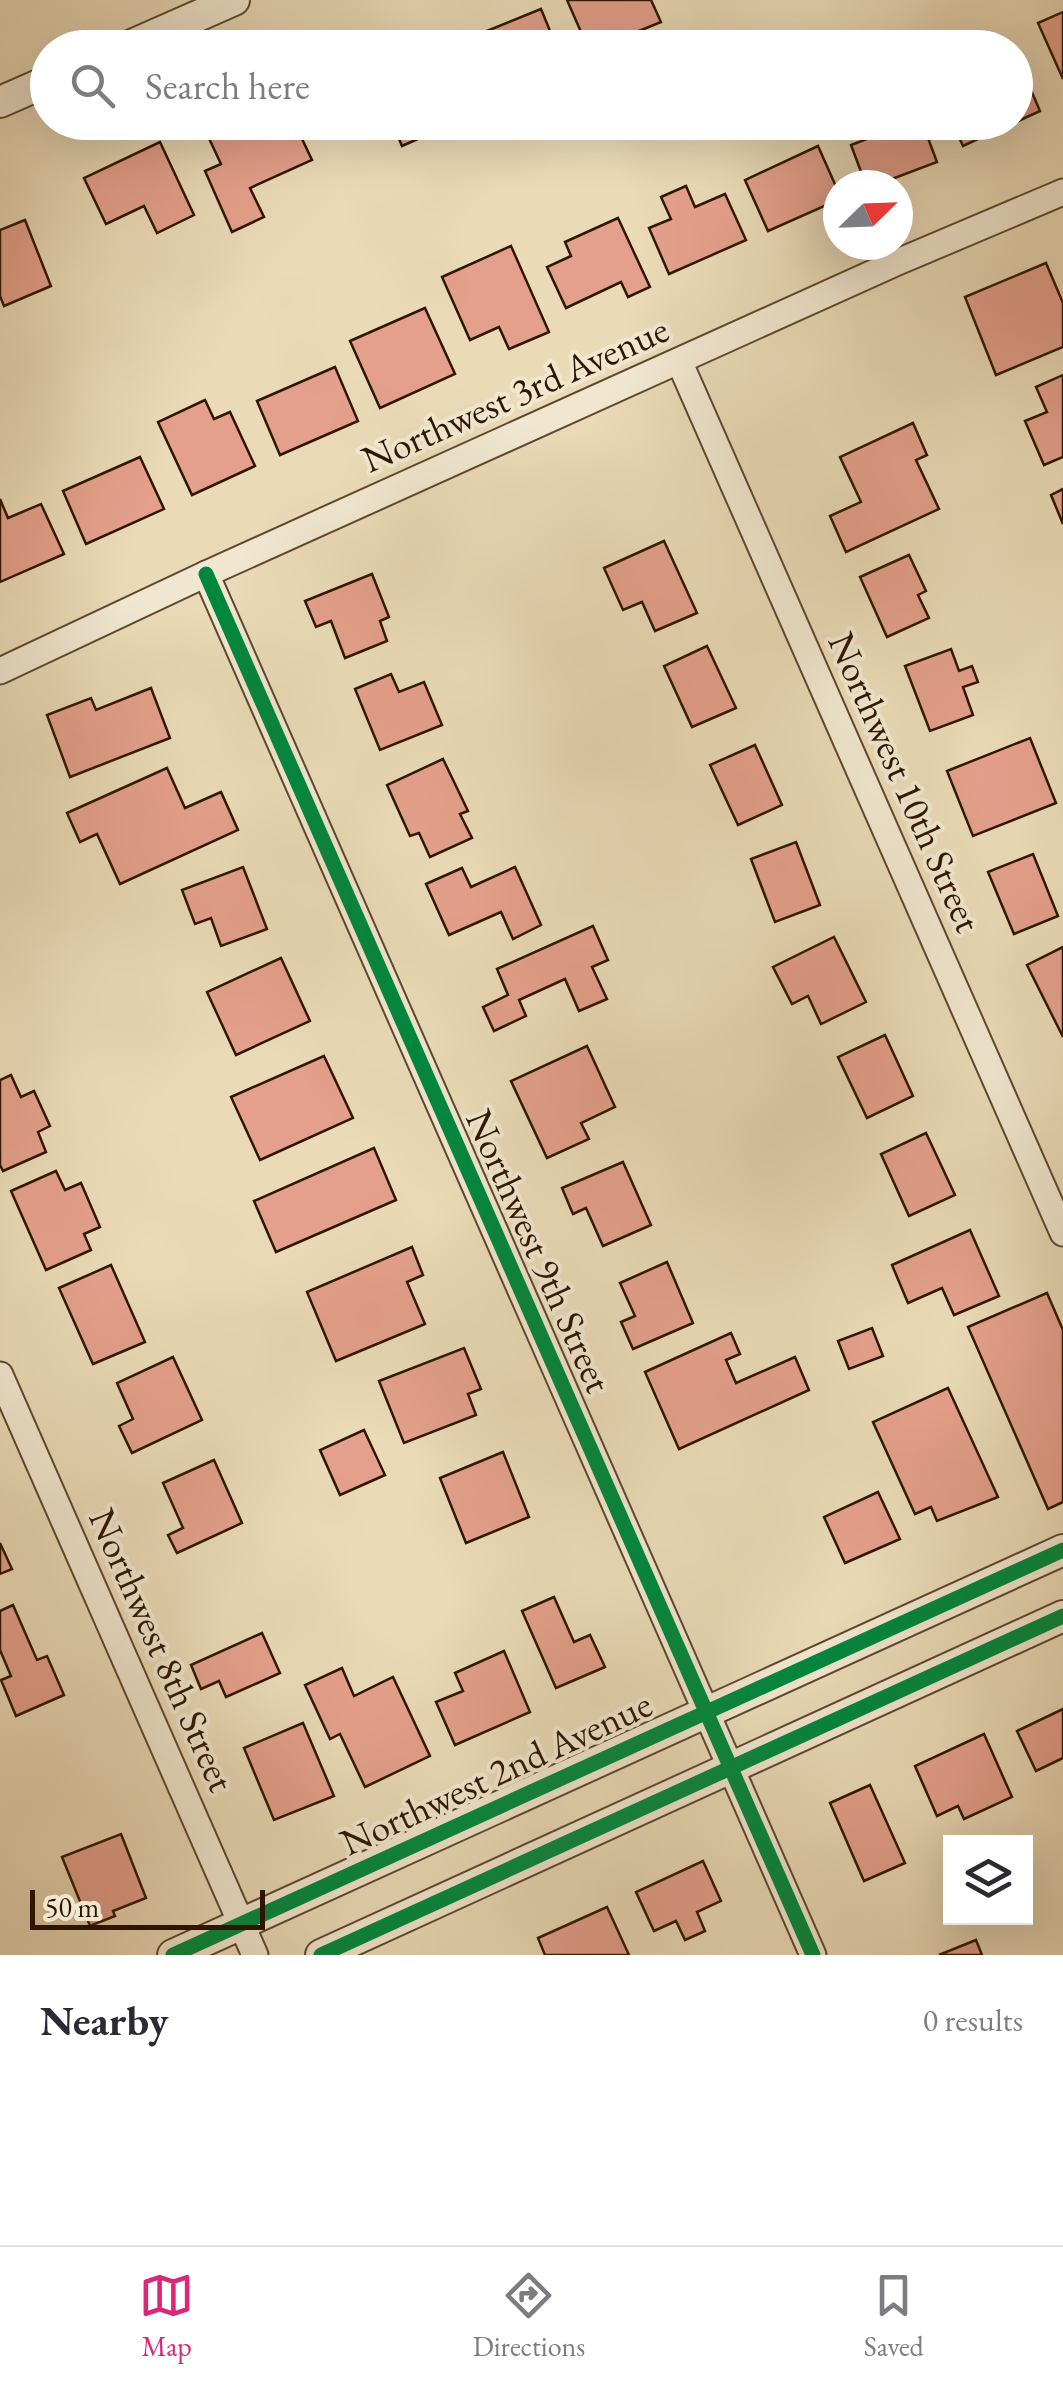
<!DOCTYPE html>
<style>
body{margin:0;font-family:"EB Garamond",serif;background:#f2f2f3;color:#2b2b33}
.controls{position:absolute;right:30px;bottom:30px;display:grid;overflow:hidden;border-radius:0px;box-shadow:0 10px 40px #0002}
.controls button{width:90px;height:90px;display:grid;place-items:center;padding:0;border:0;border-bottom:2px solid #e1e1e2;background:#fff;color:#2b2b33;font:50px sans-serif}
.compass{position:absolute;left:823px;top:170px;width:90px;height:90px;border-radius:50%;background:#fff;box-shadow:0 10px 40px #0002;rotate:67deg}
.scale{position:absolute;left:30px;bottom:25px;width:235px;box-sizing:border-box;padding-left:10px;border:5px solid #2f1601;border-top:0;font-size:28px;line-height:35px;white-space:nowrap;color:#2f1601;-webkit-text-stroke:8px #f1e7d0;paint-order:stroke}
.list{margin:0;padding:0;list-style:none}
h2{display:flex;justify-content:space-between;align-items:center;height:130px;margin:0;padding:0 40px;font-size:42px}
h2 small{font-size:32px;font-weight:400;color:#7c7c81}
.icon{flex:none;width:55px;height:55px;fill:none;stroke:currentColor;stroke-width:2;stroke-linecap:round;stroke-linejoin:round}
.map{position:relative;flex:none;width:1063px;height:1955px;overflow:hidden}
.search{position:absolute;background:#fff;box-shadow:0 10px 40px #0002;left:30px;right:30px;top:30px;height:110px;display:flex;align-items:center;gap:25px;box-sizing:border-box;padding:0 35px;border-radius:55px;color:#7c7c81;font-size:38px}
.sheet{height:290px;background:#fff}
nav{display:flex;justify-content:space-around;align-items:center;box-sizing:border-box;height:140px;border-top:2px solid #e1e1e2;background:#fff;font-size:28px;color:#7c7c81}
nav a{display:grid;justify-items:center;gap:5px}
nav .on{color:#db2777}
.map>svg:first-child{display:block}
</style>
<div class="map">
<svg width="1063" height="1955" viewBox="0 0 1063 1955">
<rect width="100%" height="100%" fill="#eadab7"/>
<filter id="stains"><feTurbulence type="fractalNoise" baseFrequency=".002" numOctaves="4"/><feColorMatrix values="0 0 0 0 .2 0 0 0 0 .09 0 0 0 0 .02 0 0 0 .5 -.17"/></filter>
<radialGradient id="worn" r=".72"><stop offset=".6" stop-color="#630" stop-opacity="0"/><stop offset="1" stop-color="#630" stop-opacity=".3"/></radialGradient>
<g fill="#e4a08c" stroke="#2f1601" stroke-width="2.5">
<polygon points="567,0 651,0 661,22 634,33 641,48 588,48"/>
<polygon points="541,9 557,48 471,48 467,39"/>
<polygon points="1063,12 1063,79 1038,23"/>
<polygon points="1016,55 1040,111 1016,122"/>
<polygon points="231,122 294,122 312,160 250,188 264,217 232,232 205,171 221,164 207,134"/>
<polygon points="346,122 374,122 350,133"/>
<polygon points="392,122 443,122 445,127 402,146"/>
<polygon points="876,122 922,122 937,162 876,185 866,185 851,145 880,134"/>
<polygon points="952,122 1014,122 963,146"/>
<polygon points="160,142 194,215 157,233 144,206 106,224 84,178"/>
<polygon points="818,146 838,191 838,200 768,231 745,180"/>
<polygon points="686,186 695,207 725,194 746,240 669,274 649,228 671,219 661,197"/>
<polygon points="618,218 650,287 628,297 621,282 566,308 547,267 571,256 565,242"/>
<polygon points="25,220 51,286 4,306 0,296 0,230"/>
<polygon points="511,246 549,332 509,349 499,327 470,340 442,277"/>
<polygon points="1046,263 1063,303 1063,347 996,375 965,297"/>
<polygon points="425,308 455,374 380,408 350,341"/>
<polygon points="335,367 358,421 280,455 257,401"/>
<polygon points="1063,375 1063,457 1044,465 1025,421 1047,412 1036,387"/>
<polygon points="205,400 214,419 230,412 255,466 192,495 158,422"/>
<polygon points="913,423 927,455 916,460 939,509 846,552 830,516 861,502 840,457"/>
<polygon points="140,457 164,509 86,544 63,491"/>
<polygon points="1063,489 1063,524 1051,495"/>
<polygon points="0,499 8,518 41,504 64,554 0,582"/>
<polygon points="664,541 697,613 655,631 642,602 623,610 604,568"/>
<polygon points="909,555 926,591 918,595 929,618 887,637 860,577"/>
<polygon points="372,574 389,617 380,621 387,641 345,658 331,621 316,627 305,601"/>
<polygon points="707,646 736,708 692,727 664,666"/>
<polygon points="951,649 959,671 972,666 978,682 963,687 973,715 930,731 905,666"/>
<polygon points="391,674 399,692 424,682 442,725 380,750 355,689"/>
<polygon points="151,688 170,738 70,777 47,715 91,698 96,710"/>
<polygon points="1030,738 1056,803 973,836 947,771"/>
<polygon points="755,745 782,805 738,825 710,765"/>
<polygon points="443,759 468,811 460,814 472,838 430,857 419,833 410,836 387,785"/>
<polygon points="167,768 185,808 221,792 238,830 120,884 97,834 80,842 67,813"/>
<polygon points="796,842 820,905 775,922 751,859"/>
<polygon points="1033,854 1058,916 1014,934 988,872"/>
<polygon points="243,867 267,929 221,946 211,918 195,924 182,890"/>
<polygon points="515,867 541,925 513,939 501,912 449,935 426,884 462,868 471,887"/>
<polygon points="593,926 608,960 592,967 607,999 579,1011 565,979 519,1000 526,1016 494,1031 483,1007 508,995 497,969"/>
<polygon points="834,937 866,1002 821,1024 808,996 792,1004 773,967"/>
<polygon points="1063,947 1063,1037 1027,965"/>
<polygon points="281,958 310,1021 236,1055 207,992"/>
<polygon points="885,1035 913,1096 867,1118 838,1057"/>
<polygon points="587,1046 615,1107 581,1123 589,1139 547,1158 511,1081"/>
<polygon points="324,1056 353,1118 260,1160 231,1097"/>
<polygon points="11,1075 21,1097 34,1091 50,1126 38,1132 46,1152 3,1171 0,1165 0,1080"/>
<polygon points="926,1133 955,1195 909,1216 881,1154"/>
<polygon points="374,1148 396,1200 276,1252 254,1201"/>
<polygon points="623,1162 651,1225 603,1246 586,1208 573,1214 562,1188"/>
<polygon points="56,1171 65,1190 81,1183 100,1227 84,1234 91,1250 46,1270 11,1191"/>
<polygon points="970,1230 999,1296 954,1315 942,1288 908,1303 892,1265"/>
<polygon points="412,1247 423,1275 407,1282 425,1324 336,1361 307,1292"/>
<polygon points="667,1262 693,1323 633,1349 621,1322 635,1316 620,1283"/>
<polygon points="111,1265 145,1342 93,1364 59,1288"/>
<polygon points="1047,1293 1063,1330 1063,1502 1048,1509 968,1327"/>
<polygon points="872,1328 883,1356 849,1369 838,1341"/>
<polygon points="731,1333 740,1354 726,1360 736,1383 795,1357 809,1390 679,1449 645,1372"/>
<polygon points="464,1348 481,1389 468,1394 476,1415 404,1443 379,1381"/>
<polygon points="173,1357 202,1420 132,1453 119,1426 133,1419 117,1383"/>
<polygon points="948,1388 998,1497 937,1521 931,1507 915,1514 873,1422"/>
<polygon points="364,1430 385,1475 340,1495 320,1450"/>
<polygon points="503,1452 529,1517 466,1543 440,1478"/>
<polygon points="214,1460 242,1523 177,1553 168,1535 183,1528 163,1483"/>
<polygon points="878,1492 900,1539 845,1563 824,1517"/>
<polygon points="0,1543 12,1569 0,1574"/>
<polygon points="554,1597 574,1642 590,1635 605,1667 556,1688 522,1611"/>
<polygon points="13,1605 37,1660 47,1656 64,1695 16,1716 1,1680 11,1676 0,1650 0,1611"/>
<polygon points="262,1633 280,1673 226,1697 219,1681 201,1689 191,1665"/>
<polygon points="504,1651 530,1712 455,1745 436,1702 463,1691 455,1673"/>
<polygon points="342,1668 354,1696 393,1677 430,1756 365,1787 340,1734 330,1739 305,1685"/>
<polygon points="1063,1709 1063,1758 1036,1771 1017,1731"/>
<polygon points="303,1723 334,1796 274,1820 244,1748"/>
<polygon points="984,1734 1012,1797 964,1819 958,1806 937,1816 915,1766"/>
<polygon points="870,1785 905,1863 864,1881 830,1803"/>
<polygon points="121,1834 146,1898 113,1911 115,1916 90,1926 62,1857"/>
<polygon points="703,1861 721,1901 697,1912 705,1931 685,1940 676,1921 654,1931 636,1892"/>
<polygon points="607,1907 629,1955 545,1955 538,1938"/>
<polygon points="976,1940 982,1955 939,1955"/>
</g>
<g fill="none" stroke-linecap="round" stroke-linejoin="round">
<defs>
<g id="minor">
<polyline points="679,361 1063,1233"/>
<polyline points="206,574 813,1955"/>
<polyline points="0,671 206,574 893,264 1063,192"/>
<polyline points="0,1375 255,1955"/>
</g>
<g id="tertiary">
<polyline points="125,48 234,0"/>
<polyline points="0,102 48,81"/>
<polyline points="173,1955 1063,1550"/>
<polyline points="321,1955 1063,1616"/>
</g>
</defs>
<use href="#minor" stroke="#5e472e" stroke-width="29"/>
<use href="#tertiary" stroke="#5e472e" stroke-width="34"/>
<use href="#minor" stroke="#f1e7d0" stroke-width="25"/>
<use href="#tertiary" stroke="#f1e7d0" stroke-width="30"/>
<defs>
<g id="cycleway">
<polyline points="206,574 813,1955"/>
<polyline points="173,1955 1063,1550"/>
<polyline points="321,1955 1063,1616"/>
</g>
</defs>
<use href="#cycleway" stroke="#f1e7d0" stroke-width="21"/>
<use href="#cycleway" stroke="#00873e" stroke-width="15"/>
</g>
<g text-anchor="middle" stroke-width="8" stroke-linejoin="round" paint-order="stroke">
<g font-size="38" fill="#2f1601" stroke="#f1e7d0">
<text transform="translate(515 394) rotate(-24)" y="13">Northwest 3rd Avenue</text>
<text transform="translate(905 782) rotate(66)" y="13">Northwest 10th Street</text>
<text transform="translate(539 1251) rotate(66)" y="13">Northwest 9th Street</text>
<text transform="translate(162 1650) rotate(66)" y="13">Northwest 8th Street</text>
<text transform="translate(496 1773) rotate(-25)" y="13">Northwest 2nd Avenue</text>
</g>
</g>
<rect width="100%" height="100%" filter="url(#stains)"/>
<rect width="100%" height="100%" fill="url(#worn)"/>
</svg>
<div class="controls">
<button><svg class="icon" aria-label="layers" viewBox="0 0 24 24"><path d="M12 4l9 5-9 5-9-5zM3 14l9 5 9-5"/></svg></button>
</div>
<svg class="compass" viewBox="-18 -18 36 36"><path d="M0-13l5 13h-10z" fill="#e53935"/><path d="M0 13l5-13h-10z" fill="#7c7c81"/></svg>
<div class="scale">50 m</div>
<div class="search"><svg class="icon" aria-label="search" viewBox="0 0 24 24"><circle cx="10" cy="10" r="6"/><path d="M15 15l6 6"/></svg>Search here</div>
</div>
<section class="sheet">
<h2>Nearby<small>0 results</small></h2>
<ul class="list">
</ul>
</section>
<nav>
<a class="on"><svg class="icon" aria-label="map" viewBox="0 0 24 24"><path d="M3 6l6-2 6 2 6-2v14l-6 2-6-2-6 2zM9 4v14M15 6v14"/></svg>Map</a>
<a><svg class="icon" aria-label="directions" viewBox="0 0 24 24"><path d="M12 3l9 9-9 9-9-9zM9 14v-3h6M13 9l2 2-2 2"/></svg>Directions</a>
<a><svg class="icon" aria-label="saved" viewBox="0 0 24 24"><path d="M7 4h10v16l-5-4-5 4z"/></svg>Saved</a>
</nav>
